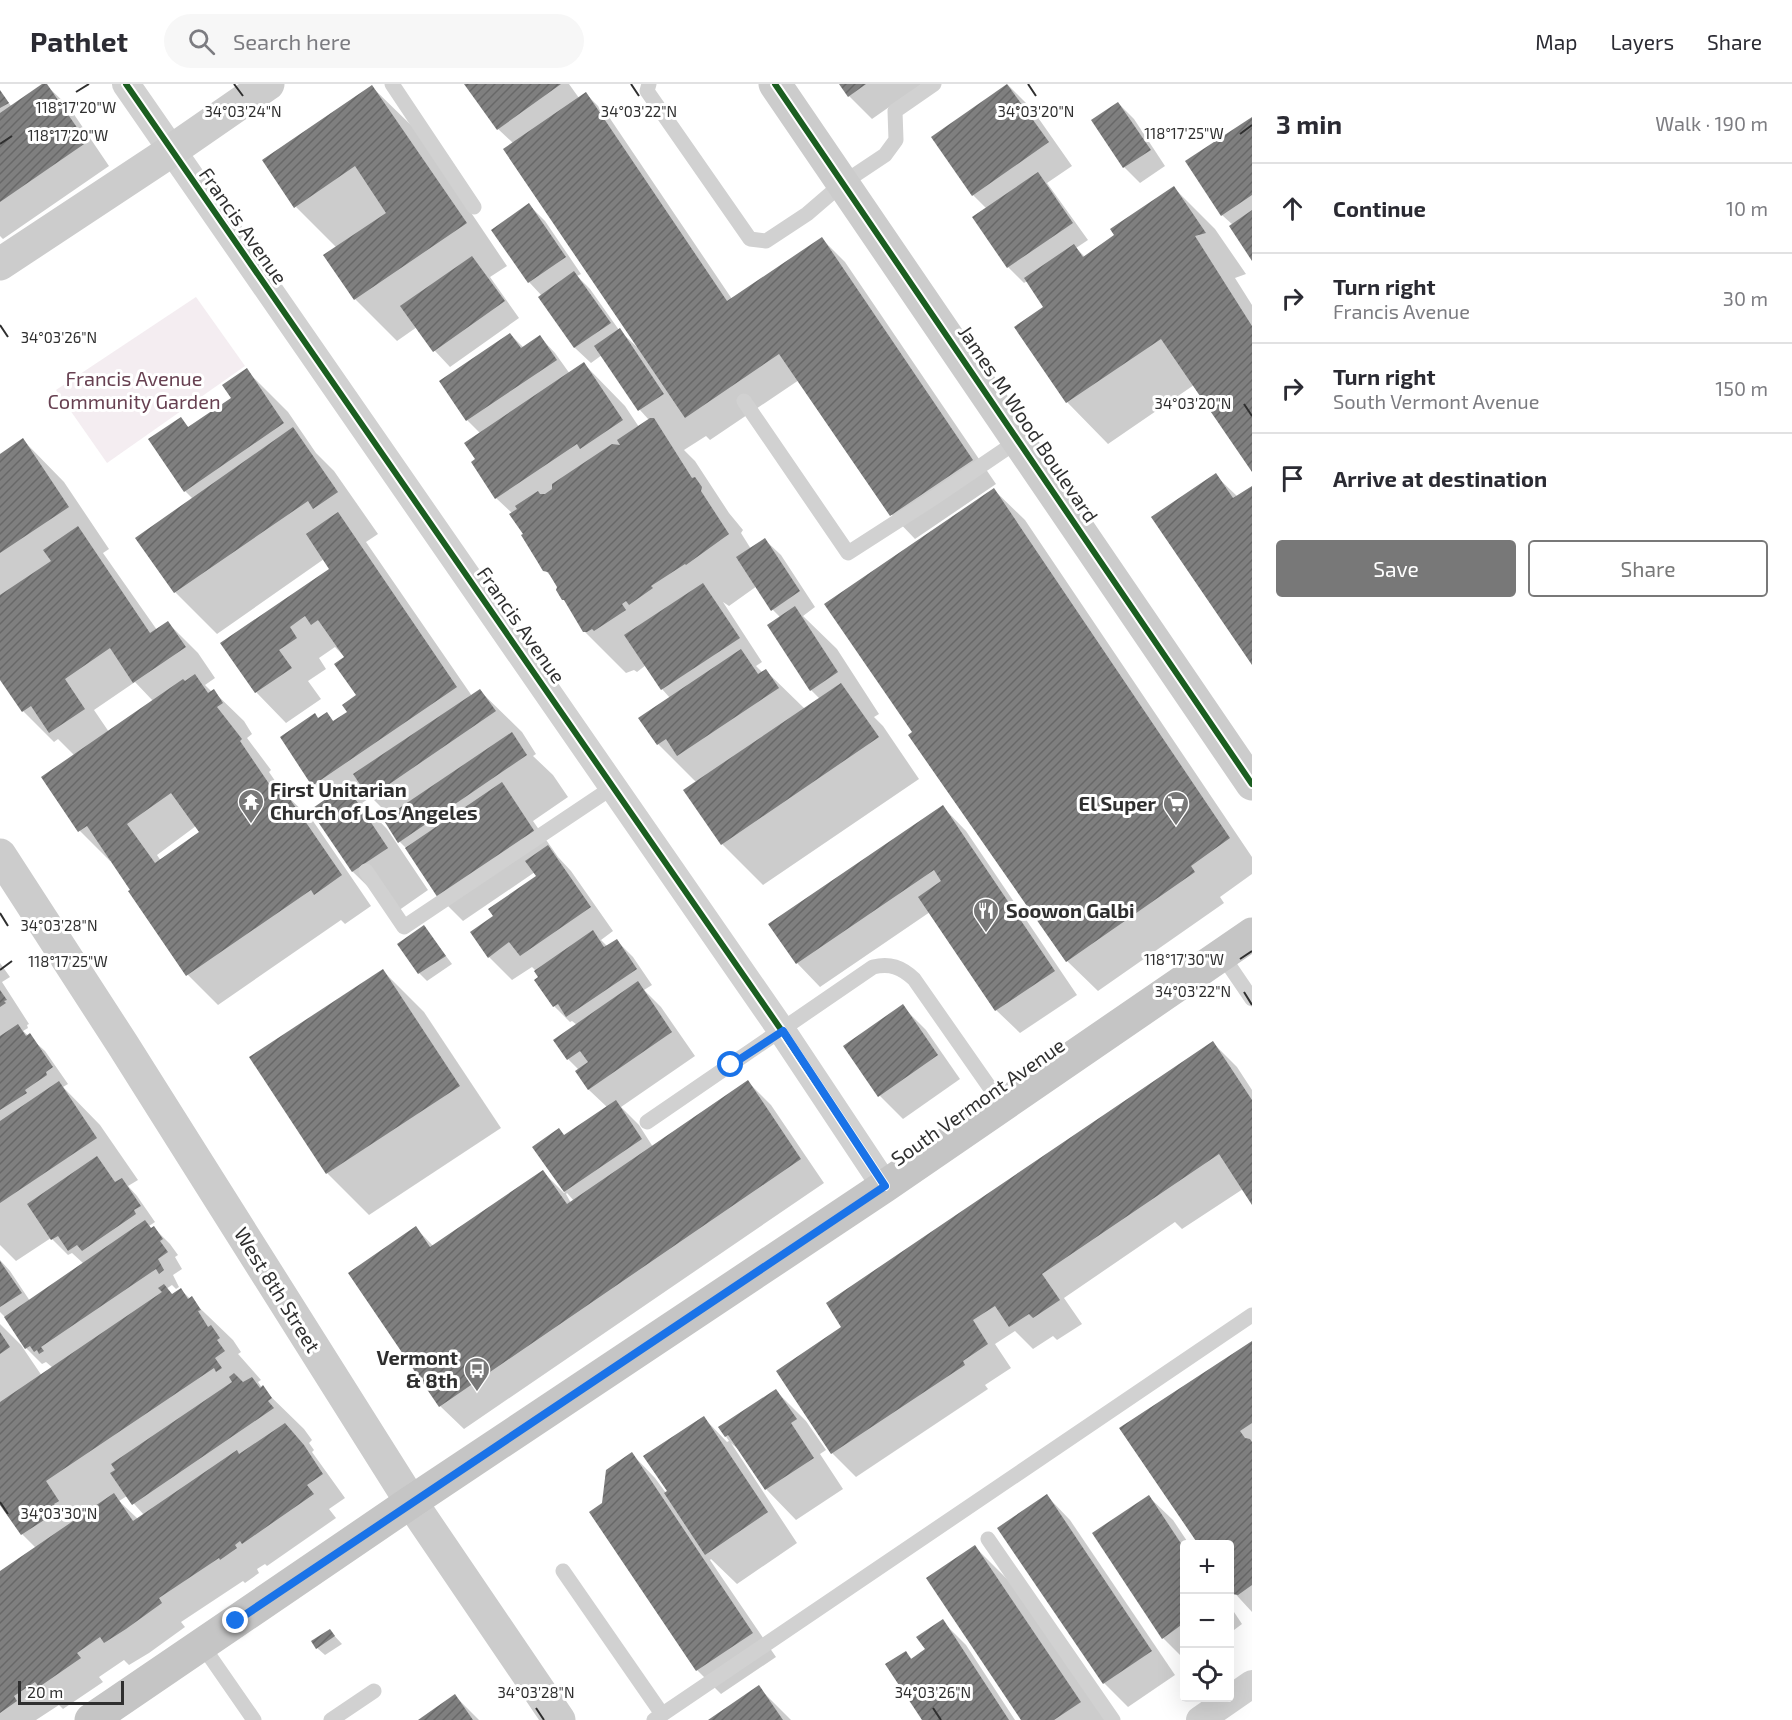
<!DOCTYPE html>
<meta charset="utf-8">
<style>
body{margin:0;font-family:"Exo 2",sans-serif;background:#f7f7f7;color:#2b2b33}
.controls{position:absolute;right:18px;bottom:18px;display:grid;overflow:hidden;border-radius:6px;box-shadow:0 6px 24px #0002}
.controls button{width:54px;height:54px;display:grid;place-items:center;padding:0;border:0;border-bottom:2px solid #e1e1e2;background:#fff;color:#2b2b33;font:30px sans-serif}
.scale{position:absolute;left:18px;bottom:15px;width:106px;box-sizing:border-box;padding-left:6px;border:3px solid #2f2f2f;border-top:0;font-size:16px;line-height:21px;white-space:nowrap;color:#2f2f2f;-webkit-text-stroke:4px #fff;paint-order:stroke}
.stop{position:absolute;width:18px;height:18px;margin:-14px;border:4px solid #1a73e8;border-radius:50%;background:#fff}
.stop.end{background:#1a73e8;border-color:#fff;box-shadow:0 2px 6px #0008}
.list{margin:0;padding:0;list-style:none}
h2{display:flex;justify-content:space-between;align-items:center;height:78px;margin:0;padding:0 24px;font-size:26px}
h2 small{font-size:20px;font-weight:400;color:#7c7c81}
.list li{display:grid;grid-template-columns:39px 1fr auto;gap:18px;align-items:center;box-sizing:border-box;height:90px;padding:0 24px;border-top:2px solid #e1e1e2}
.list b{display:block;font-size:22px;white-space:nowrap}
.list p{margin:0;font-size:20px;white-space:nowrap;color:#7c7c81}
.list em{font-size:20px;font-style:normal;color:#7c7c81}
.actions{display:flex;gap:12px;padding:18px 24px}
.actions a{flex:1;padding:14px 0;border:2px solid #787878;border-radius:6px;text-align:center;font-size:21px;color:#787878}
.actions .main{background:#787878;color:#fff}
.icon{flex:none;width:33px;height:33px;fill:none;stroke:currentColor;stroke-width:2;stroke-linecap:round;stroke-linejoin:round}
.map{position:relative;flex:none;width:1252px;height:1636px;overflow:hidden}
header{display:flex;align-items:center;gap:36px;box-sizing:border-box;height:84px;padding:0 30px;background:#fff;border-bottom:2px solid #e1e1e2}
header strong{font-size:28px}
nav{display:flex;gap:33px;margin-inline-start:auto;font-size:21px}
.search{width:420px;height:54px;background:#f7f7f7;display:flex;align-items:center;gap:15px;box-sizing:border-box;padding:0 21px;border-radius:33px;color:#7c7c81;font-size:22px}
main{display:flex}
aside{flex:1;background:#fff}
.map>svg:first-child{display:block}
</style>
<header>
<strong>Pathlet</strong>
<div class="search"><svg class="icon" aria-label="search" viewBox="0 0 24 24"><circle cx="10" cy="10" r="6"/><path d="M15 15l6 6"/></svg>Search here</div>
<nav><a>Map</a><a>Layers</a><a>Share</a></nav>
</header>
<main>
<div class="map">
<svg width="1252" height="1636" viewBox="0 0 1252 1636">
<defs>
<pattern id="building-hatch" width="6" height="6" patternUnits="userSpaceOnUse" patternTransform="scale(1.5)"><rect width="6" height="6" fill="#7f7f7f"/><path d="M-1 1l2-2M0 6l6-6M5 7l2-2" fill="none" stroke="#686868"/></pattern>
</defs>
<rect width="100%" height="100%" fill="#fff"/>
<polygon fill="#f4edf1" points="196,213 245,282 107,379 56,306"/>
<g fill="#0003" fill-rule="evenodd">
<polygon points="45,0 69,23 109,82 3,155 0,152 0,8 12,23"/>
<path d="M466,0H569L579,14L586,10L609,33L732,215L822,155L845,178L996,400L915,455L892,431L799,296L710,356L706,352L684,366L695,377L729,429L743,446L741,449L751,465L765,456L781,471L815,523L803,532L837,565L879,630L874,633L883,642L919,695L763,801L722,760L697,699L658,660L641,634L670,614L662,605L646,581L637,588L634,586L626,589L584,547L556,498L545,486L513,430L496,414L477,376L481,350L467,336L441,297L510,250L524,264L540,253L555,269L570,290L584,280L625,322L639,343L649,336L640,326L602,271L591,279L575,264L540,213L542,212L529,198V121L545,137L581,190L577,192L590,205L619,246L638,264L513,59L498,45ZM757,502L773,526L780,533L811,606L820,615L805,625L766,587L763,589L756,582L762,578L723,518L729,522Z"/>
<polygon points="841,0 922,0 872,35 849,12"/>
<polygon points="1008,1 1032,25 1072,82 1047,99 1088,156 1076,164 1085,173 1116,152 1174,104 1215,145 1246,190 1235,194 1252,221 1252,385 1194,301 1108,360 1067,318 1045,224 1027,197 1024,199 1008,183 987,125 973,111 933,54"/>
<polygon points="372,3 414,44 507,182 490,193 519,234 450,283 435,267 417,243 397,257 355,215 325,172 337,164 296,123"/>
<polygon points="1118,19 1134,35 1165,82 1140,99 1124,83 1093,36"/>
<polygon points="1252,35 1252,174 1231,143 1233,141 1222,131 1187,77"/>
<path d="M246,286L288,328L316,369L334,387L378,450L366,458L472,612L480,607L522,648L536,670L533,672L553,691L568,713L533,737L558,773L571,787L613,847L601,856L608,863L617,857L633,873L652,901L644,906L661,923L695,972L621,1023L639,1041L653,1063L748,998L771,1021L824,1099L464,1345L440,1322L416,1144L433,1162L543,1088L564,1109L565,1108L534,1063L565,1052L607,1023L589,1006L577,988L579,986L568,975L577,941L572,937L570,938L554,922L536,887L532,883L512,896L489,873L495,833L538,793L535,788L463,837L439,813L406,764L400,758L390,732L371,713L362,719L387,745L428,806L395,829L353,788L312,726L328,715L314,701L319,635L327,630L334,638L349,628L358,612L346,574L335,563L319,574L326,585L308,597L321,615L286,639L256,608L222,559L331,485L324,475L217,550L175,508L137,454L193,415L185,407L181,335L189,344L233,314ZM567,1109L574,1117L571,1119L566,1110Z"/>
<path d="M23,356L64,398L109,465L103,469L157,546L168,539L198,569L215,594L205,601L212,608L213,607L244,637L252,650L247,654L271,686L269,688L282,707L313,737L371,822L345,840L341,836L218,921L188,891L130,808L132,806L112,776L110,777L80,747L75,672L58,655L54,658L23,627L0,593V372ZM135,598L153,617L109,648L94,626ZM196,742L201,749L161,777L157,771Z"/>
<polygon points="1215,391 1238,413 1252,403 1252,579 1153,433"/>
<polygon points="994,406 1025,436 1252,773 1252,790 1220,813 1224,819 1098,907 1067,877 914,649"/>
<polygon points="943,723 966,747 1077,911 1020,949 996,926 930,828 820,903 797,879"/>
<polygon points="424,843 452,880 427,897 419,889 400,860"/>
<path d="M0,879L10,893L2,898L29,940L27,941L28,944L23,947L45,967L68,1000L63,1003L100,1041L138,1096L128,1102L137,1112L155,1138L149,1142L152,1145L154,1144L170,1160L178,1171L175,1173L182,1185L173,1191L179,1203L176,1205L172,1201L166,1205L173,1212L181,1206L233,1256L241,1268L238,1270L239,1271L261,1296L258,1298L262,1304L304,1345L312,1356L309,1359L314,1366L312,1368L345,1414L329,1425L336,1434L267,1482L265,1480L257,1485L259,1489L245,1499L243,1497L181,1538L185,1543L149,1569L129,1581L124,1576L99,1593L103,1598L63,1625L59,1621L36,1636H0V1489L36,1464L22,1450L0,1418V1240L21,1261L42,1292L53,1284L46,1278L42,1280L25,1263L7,1235L0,1228V1176L10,1187L30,1217L84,1180L72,1169L68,1171L51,1154L16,1177L0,1161ZM127,1412L144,1431L138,1435L119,1417Z"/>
<polygon points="383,887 424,928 501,1044 369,1131 327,1089 251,973"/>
<polygon points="902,922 926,946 960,995 903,1035 880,1012"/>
<polygon points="1213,959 1237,983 1252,1006 1252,1119 1243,1105 1182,1145 1175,1138 1064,1214 1082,1240 1057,1256 1053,1252 1033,1265 1015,1247 995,1260 1011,1284 985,1301 988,1305 856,1393 832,1369 778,1287 844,1243"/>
<polygon points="1252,1259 1252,1528 1230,1504 1230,1460 1200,1460 1121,1345"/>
<polygon points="776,1307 806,1337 826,1366 820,1370 843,1405 796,1436 766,1405 740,1367 731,1359 797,1459 737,1500 711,1475 710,1476 776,1573 721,1610 697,1586 591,1428 604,1420 632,1370 655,1394 666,1409 669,1407 703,1333 727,1358 729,1357 720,1344"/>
<polygon points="1047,1412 1070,1436 1175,1591 1128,1623 1104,1599 999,1444"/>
<polygon points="1149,1413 1173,1436 1189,1460 1184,1460 1184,1575 1163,1554"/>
<polygon points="975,1463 1017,1505 1105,1636 1023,1636"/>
<polygon points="1230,1522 1242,1540 1230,1549"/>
<polygon points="942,1537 966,1561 1015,1636 924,1636 906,1569 912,1575 927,1566"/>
<polygon points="330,1547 342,1560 325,1571 317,1564"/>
<polygon points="758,1603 791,1636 711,1636"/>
<polygon points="455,1612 479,1636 421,1636"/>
</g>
<g fill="url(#building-hatch)" fill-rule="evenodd">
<polygon points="42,0 47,0 87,58 0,118 0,29"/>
<polygon points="464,0 561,0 497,46"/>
<polygon points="839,0 866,0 848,13"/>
<polygon points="1007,0 1049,58 972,112 931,53"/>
<polygon points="372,1 467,139 354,216 323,171 386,129 355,82 294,124 262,76"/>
<polygon points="0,6 9,19 0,24"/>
<polygon points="586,8 727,217 822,153 973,376 890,432 779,270 685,334 503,65"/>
<polygon points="1118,18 1151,66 1123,84 1091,36"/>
<polygon points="1252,33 1252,111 1221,132 1185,77"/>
<polygon points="1038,88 1073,139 1007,184 972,133"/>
<polygon points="1174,102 1206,149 1195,152 1252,242 1252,388 1161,255 1066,319 1014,243 1043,223 1024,194 1074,160 1083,173 1114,151 1110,145"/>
<polygon points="529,119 566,173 528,199 491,146"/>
<polygon points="1252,126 1252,177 1229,142"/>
<polygon points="472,172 505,217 433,268 400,222"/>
<polygon points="574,187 611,239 574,264 538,213"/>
<polygon points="620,244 664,310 638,327 594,262"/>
<polygon points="510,249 521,264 540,251 557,276 466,337 439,297"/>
<polygon points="584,278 623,336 580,365 577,360 495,415 471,378 475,375 464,359"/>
<polygon points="247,284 284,339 184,408 148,355 181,333 188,343 231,314 222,301"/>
<polygon points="650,334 654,334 692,394 695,393 702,403 701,407 729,450 686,481 685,480 651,502 653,504 629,521 626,517 622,520 626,526 594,547 592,545 587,548 583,548 564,516 562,516 556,506 557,503 548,488 543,487 537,477 521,451 523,450 509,430 517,425 515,422 538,407 540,410 545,410 552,405 552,400 612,360 620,361 617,356"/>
<polygon points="293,343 338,408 313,425 308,417 174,509 135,454"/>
<polygon points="23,354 69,423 0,469 0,370"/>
<polygon points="1216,389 1233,414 1252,402 1252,581 1151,433"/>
<polygon points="994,404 1230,754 1191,782 1195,788 1066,878 908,651 912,648 824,520"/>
<polygon points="338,428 457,603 312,702 280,653 315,629 318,634 327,628 333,637 347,628 342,621 356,611 334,580 344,573 318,536 311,541 305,532 290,543 297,554 279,566 292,584 255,609 220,559 329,485 306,450"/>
<polygon points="78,442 150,549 168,537 186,563 133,599 110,564 65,595 85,625 49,649 31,622 22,628 0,596 0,511 51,477 43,466"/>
<polygon points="765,454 800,507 771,527 736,473"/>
<polygon points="703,499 740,554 661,606 624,551"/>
<polygon points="795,522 838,588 810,607 767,541"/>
<polygon points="741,565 758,590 766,585 779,604 677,672 666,655 657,661 638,634"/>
<path d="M195,590L208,609L214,605L223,619L217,623L242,655L240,657L276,710L283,705L342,791L314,811L311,806L186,892L128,807L130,806L87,742L78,748L41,693L183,595L185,597ZM171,709L199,748L155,779L127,740Z"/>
<polygon points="841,599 879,653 721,761 683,706"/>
<polygon points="480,605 496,627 369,714 353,690"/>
<polygon points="512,648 527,671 398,759 383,735"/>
<polygon points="502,698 535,748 438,814 405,764"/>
<polygon points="346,701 388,764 352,788 310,726"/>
<polygon points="943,721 1055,887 995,927 918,813 941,797 934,786 796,880 768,840"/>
<polygon points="548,761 591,823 520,872 509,858 488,874 470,848 493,832 488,825 536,792 525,777"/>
<polygon points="424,841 446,872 418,890 397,860"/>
<polygon points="593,846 604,863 617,855 637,885 566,933 558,920 553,923 534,896 538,893 534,887"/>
<polygon points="383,885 460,1002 326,1090 249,973"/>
<polygon points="638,897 672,948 588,1006 575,987 588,978 580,967 567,976 553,956"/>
<polygon points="0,906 7,916 4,917 6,919 0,923"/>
<polygon points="903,920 938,971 878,1013 843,962"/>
<polygon points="18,940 26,952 30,949 53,983 46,988 47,991 25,1006 27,1009 0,1026 0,952"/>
<polygon points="1213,957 1252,1016 1252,1121 1219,1070 1042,1190 1060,1216 1033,1234 1029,1230 1009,1243 995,1222 973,1236 988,1260 963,1277 965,1281 831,1370 776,1287 841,1243 826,1219"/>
<polygon points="748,996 801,1075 439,1323 348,1189 416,1142 430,1163 543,1086 567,1120"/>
<polygon points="59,997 97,1054 0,1119 0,1037"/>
<polygon points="616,1016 642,1055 564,1108 532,1063 559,1044 564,1051"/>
<polygon points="97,1072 115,1098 122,1094 141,1122 134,1126 136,1130 82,1167 77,1161 68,1167 58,1152 51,1156 27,1120"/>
<polygon points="145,1136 151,1144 154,1142 163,1155 160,1157 168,1168 158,1175 164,1186 159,1190 156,1185 41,1263 44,1267 39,1270 37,1266 34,1268 30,1262 25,1265 4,1233"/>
<polygon points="0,1177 22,1209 0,1223"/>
<polygon points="164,1200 172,1210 181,1204 188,1215 192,1212 201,1226 198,1227 208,1243 211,1241 220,1254 217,1256 225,1267 215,1274 222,1284 216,1288 214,1284 46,1397 59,1417 54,1420 58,1427 21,1451 0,1421 0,1318 162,1208 158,1204"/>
<polygon points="0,1248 10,1263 0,1270"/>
<polygon points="1252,1257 1252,1339 1240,1347 1245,1354 1250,1355 1252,1358 1252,1501 1238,1511 1232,1510 1230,1507 1230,1460 1198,1460 1119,1344"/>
<polygon points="234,1289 243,1298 252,1293 260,1304 263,1301 272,1314 268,1317 274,1324 132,1421 110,1389 115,1386 111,1380 232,1298 229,1293"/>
<polygon points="776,1305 797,1335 791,1339 814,1374 765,1406 728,1351 725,1353 718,1343"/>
<polygon points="704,1332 768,1428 705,1471 664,1409 667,1407 643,1372"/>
<polygon points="285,1339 304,1361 323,1390 307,1401 314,1410 242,1460 240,1457 235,1461 237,1464 220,1476 219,1474 159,1514 162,1519 126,1545 104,1559 100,1553 77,1569 81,1574 39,1603 35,1598 14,1612 17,1617 0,1629 0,1487 114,1409 133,1437 237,1366 239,1370"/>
<polygon points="632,1368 753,1549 696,1587 589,1428 602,1419 606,1386"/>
<polygon points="1047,1410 1152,1567 1103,1600 997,1444"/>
<polygon points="1149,1411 1184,1464 1184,1539 1162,1555 1092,1449"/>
<polygon points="975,1461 1081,1618 1054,1636 1021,1636 926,1494"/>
<polygon points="943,1535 1009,1636 922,1636 885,1580 906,1567 911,1575 925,1565 916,1553"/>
<polygon points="330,1545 335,1552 316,1565 311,1557"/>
<polygon points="759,1601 783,1636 708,1636"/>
<polygon points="455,1610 473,1636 418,1636"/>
</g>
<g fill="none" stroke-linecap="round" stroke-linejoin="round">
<g stroke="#d1d1d1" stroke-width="15">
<polyline points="392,0 474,123"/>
<polyline points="649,0 647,7 750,155 766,157 807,130 843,99 885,71 896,56 895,27 934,0"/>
<polyline points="744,317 848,469 932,415 1019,356"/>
<polyline points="366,787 404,843 613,703"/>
<polyline points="1222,871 1252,915"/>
<path d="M647,1038L873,883C890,879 901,883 914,895L1002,1021"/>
<polyline points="988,1455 1113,1636"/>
<polyline points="563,1487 662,1630"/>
<polyline points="202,1561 254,1636"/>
<polyline points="331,1636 374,1607"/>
<polyline points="654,1636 1252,1231"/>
</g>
<g stroke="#d1d1d1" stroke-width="28">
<polyline points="126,0 782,947 885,1102"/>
<polyline points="1200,1636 1252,1600"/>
</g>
<g stroke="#ccc" stroke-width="33">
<polyline points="775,0 1252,700"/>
<polyline points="0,180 171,67 268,0"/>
<polyline points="0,771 123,961 411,1418 559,1636"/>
</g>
<polyline stroke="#c5c5c5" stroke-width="33" points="91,1636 411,1418 885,1102 1252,850"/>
<defs>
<g id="cycleway">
<polyline points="126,0 782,947 885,1102"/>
<polyline points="775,0 1252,700"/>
</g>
</defs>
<use href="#cycleway" stroke="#fff" stroke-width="10"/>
<use href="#cycleway" stroke="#1b5e20" stroke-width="6"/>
</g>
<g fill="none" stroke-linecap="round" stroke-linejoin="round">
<polyline stroke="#1a73e8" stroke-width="8" points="236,1537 885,1102 783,947 731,981"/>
</g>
<path fill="none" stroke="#2f2f2f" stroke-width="2" d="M234,0L243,12M631,0L639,12M1028,0L1036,12M76,8L89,0M1240,50L1252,41M0,60L12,52M0,241L8,253M1244,320L1252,332M0,829L8,842M1240,875L1252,867M0,886L12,877M1244,908L1252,921M0,1418L8,1430M536,1624L544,1636M933,1624L941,1636"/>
<defs>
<symbol id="temple-pin" viewBox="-11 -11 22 30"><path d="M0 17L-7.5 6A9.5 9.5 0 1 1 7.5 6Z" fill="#787878" stroke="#fff"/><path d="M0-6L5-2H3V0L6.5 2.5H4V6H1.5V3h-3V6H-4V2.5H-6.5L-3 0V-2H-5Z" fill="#fff"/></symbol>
<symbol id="supermarket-pin" viewBox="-11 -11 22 30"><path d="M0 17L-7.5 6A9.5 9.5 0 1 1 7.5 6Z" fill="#787878" stroke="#fff"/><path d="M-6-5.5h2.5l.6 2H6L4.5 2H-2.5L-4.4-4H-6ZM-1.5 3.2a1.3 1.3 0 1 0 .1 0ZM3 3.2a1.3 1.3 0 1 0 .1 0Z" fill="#fff"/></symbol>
<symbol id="restaurant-pin" viewBox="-11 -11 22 30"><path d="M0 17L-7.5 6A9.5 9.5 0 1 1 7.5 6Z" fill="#787878" stroke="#fff"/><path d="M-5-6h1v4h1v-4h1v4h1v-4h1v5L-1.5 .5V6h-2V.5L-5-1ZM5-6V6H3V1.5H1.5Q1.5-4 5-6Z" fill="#fff"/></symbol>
<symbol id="bus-pin" viewBox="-11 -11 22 30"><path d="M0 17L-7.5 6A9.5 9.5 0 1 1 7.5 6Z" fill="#787878" stroke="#fff"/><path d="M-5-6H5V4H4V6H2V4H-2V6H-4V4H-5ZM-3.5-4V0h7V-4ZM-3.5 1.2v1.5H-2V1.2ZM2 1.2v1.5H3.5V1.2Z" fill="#fff"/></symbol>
</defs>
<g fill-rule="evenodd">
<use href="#temple-pin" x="236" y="703" width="30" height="40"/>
<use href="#supermarket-pin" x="1161" y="705" width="30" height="40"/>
<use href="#restaurant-pin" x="971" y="812" width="30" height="40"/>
<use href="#bus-pin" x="462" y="1271" width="30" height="40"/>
</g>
<g text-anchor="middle" stroke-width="6" stroke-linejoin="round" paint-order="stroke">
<g font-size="20" fill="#2f2f2f" stroke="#fff">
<text transform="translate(243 142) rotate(55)" y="7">Francis Avenue</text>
<text transform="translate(1028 340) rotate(56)" y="7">James M Wood Boulevard</text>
<text transform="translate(521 541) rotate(55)" y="7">Francis Avenue</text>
<text transform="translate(978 1018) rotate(-35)" y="7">South Vermont Avenue</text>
<text transform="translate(277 1206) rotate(58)" y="7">West 8th Street</text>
</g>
<g font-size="20" fill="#674051" stroke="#fff">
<text x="134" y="302">Francis Avenue<tspan x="134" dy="23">Community Garden</tspan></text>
</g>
<g font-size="20" font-weight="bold" fill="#2f2f2f" stroke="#fff" text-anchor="start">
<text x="270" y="713">First Unitarian<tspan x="270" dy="23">Church of Los Angeles</tspan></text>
<text x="1156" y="727" text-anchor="end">El Super</text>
<text x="1006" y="834">Soowon Galbi</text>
<text x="458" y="1281" text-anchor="end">Vermont<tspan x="458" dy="23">&amp; 8th</tspan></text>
</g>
</g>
<g font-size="15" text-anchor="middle" fill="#2f2f2f" stroke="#fff" stroke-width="6" stroke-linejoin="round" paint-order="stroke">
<text x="76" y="29">118°17'20"W</text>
<text x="243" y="33">34°03'24"N</text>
<text x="639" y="33">34°03'22"N</text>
<text x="1036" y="33">34°03'20"N</text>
<text x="1184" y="55">118°17'25"W</text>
<text x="68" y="57">118°17'20"W</text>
<text x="59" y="259">34°03'26"N</text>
<text x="1193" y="325">34°03'20"N</text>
<text x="59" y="847">34°03'28"N</text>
<text x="1184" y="881">118°17'30"W</text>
<text x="68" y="883">118°17'25"W</text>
<text x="1193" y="913">34°03'22"N</text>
<text x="59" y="1435">34°03'30"N</text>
<text x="536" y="1614">34°03'28"N</text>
<text x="933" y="1614">34°03'26"N</text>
</g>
</svg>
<div class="controls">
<button>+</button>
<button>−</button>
<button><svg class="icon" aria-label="locate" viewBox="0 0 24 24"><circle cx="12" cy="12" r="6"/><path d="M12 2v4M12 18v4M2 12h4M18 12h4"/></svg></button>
</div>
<div class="scale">20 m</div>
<div class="stop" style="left:731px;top:981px"></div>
<div class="stop end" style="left:236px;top:1537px"></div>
</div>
<aside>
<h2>3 min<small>Walk · 190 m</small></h2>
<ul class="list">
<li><svg class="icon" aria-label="ahead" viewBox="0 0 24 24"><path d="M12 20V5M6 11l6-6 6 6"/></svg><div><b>Continue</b></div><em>10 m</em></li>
<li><svg class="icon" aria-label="right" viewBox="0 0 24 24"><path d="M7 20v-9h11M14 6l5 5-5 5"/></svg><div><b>Turn right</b><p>Francis Avenue</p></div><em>30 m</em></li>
<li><svg class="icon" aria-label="right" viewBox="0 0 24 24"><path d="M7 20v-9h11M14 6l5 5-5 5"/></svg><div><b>Turn right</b><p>South Vermont Avenue</p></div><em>150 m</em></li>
<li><svg class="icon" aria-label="arrive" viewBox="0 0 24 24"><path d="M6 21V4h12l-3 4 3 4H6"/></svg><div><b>Arrive at destination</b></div></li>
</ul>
<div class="actions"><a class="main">Save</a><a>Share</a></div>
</aside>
</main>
